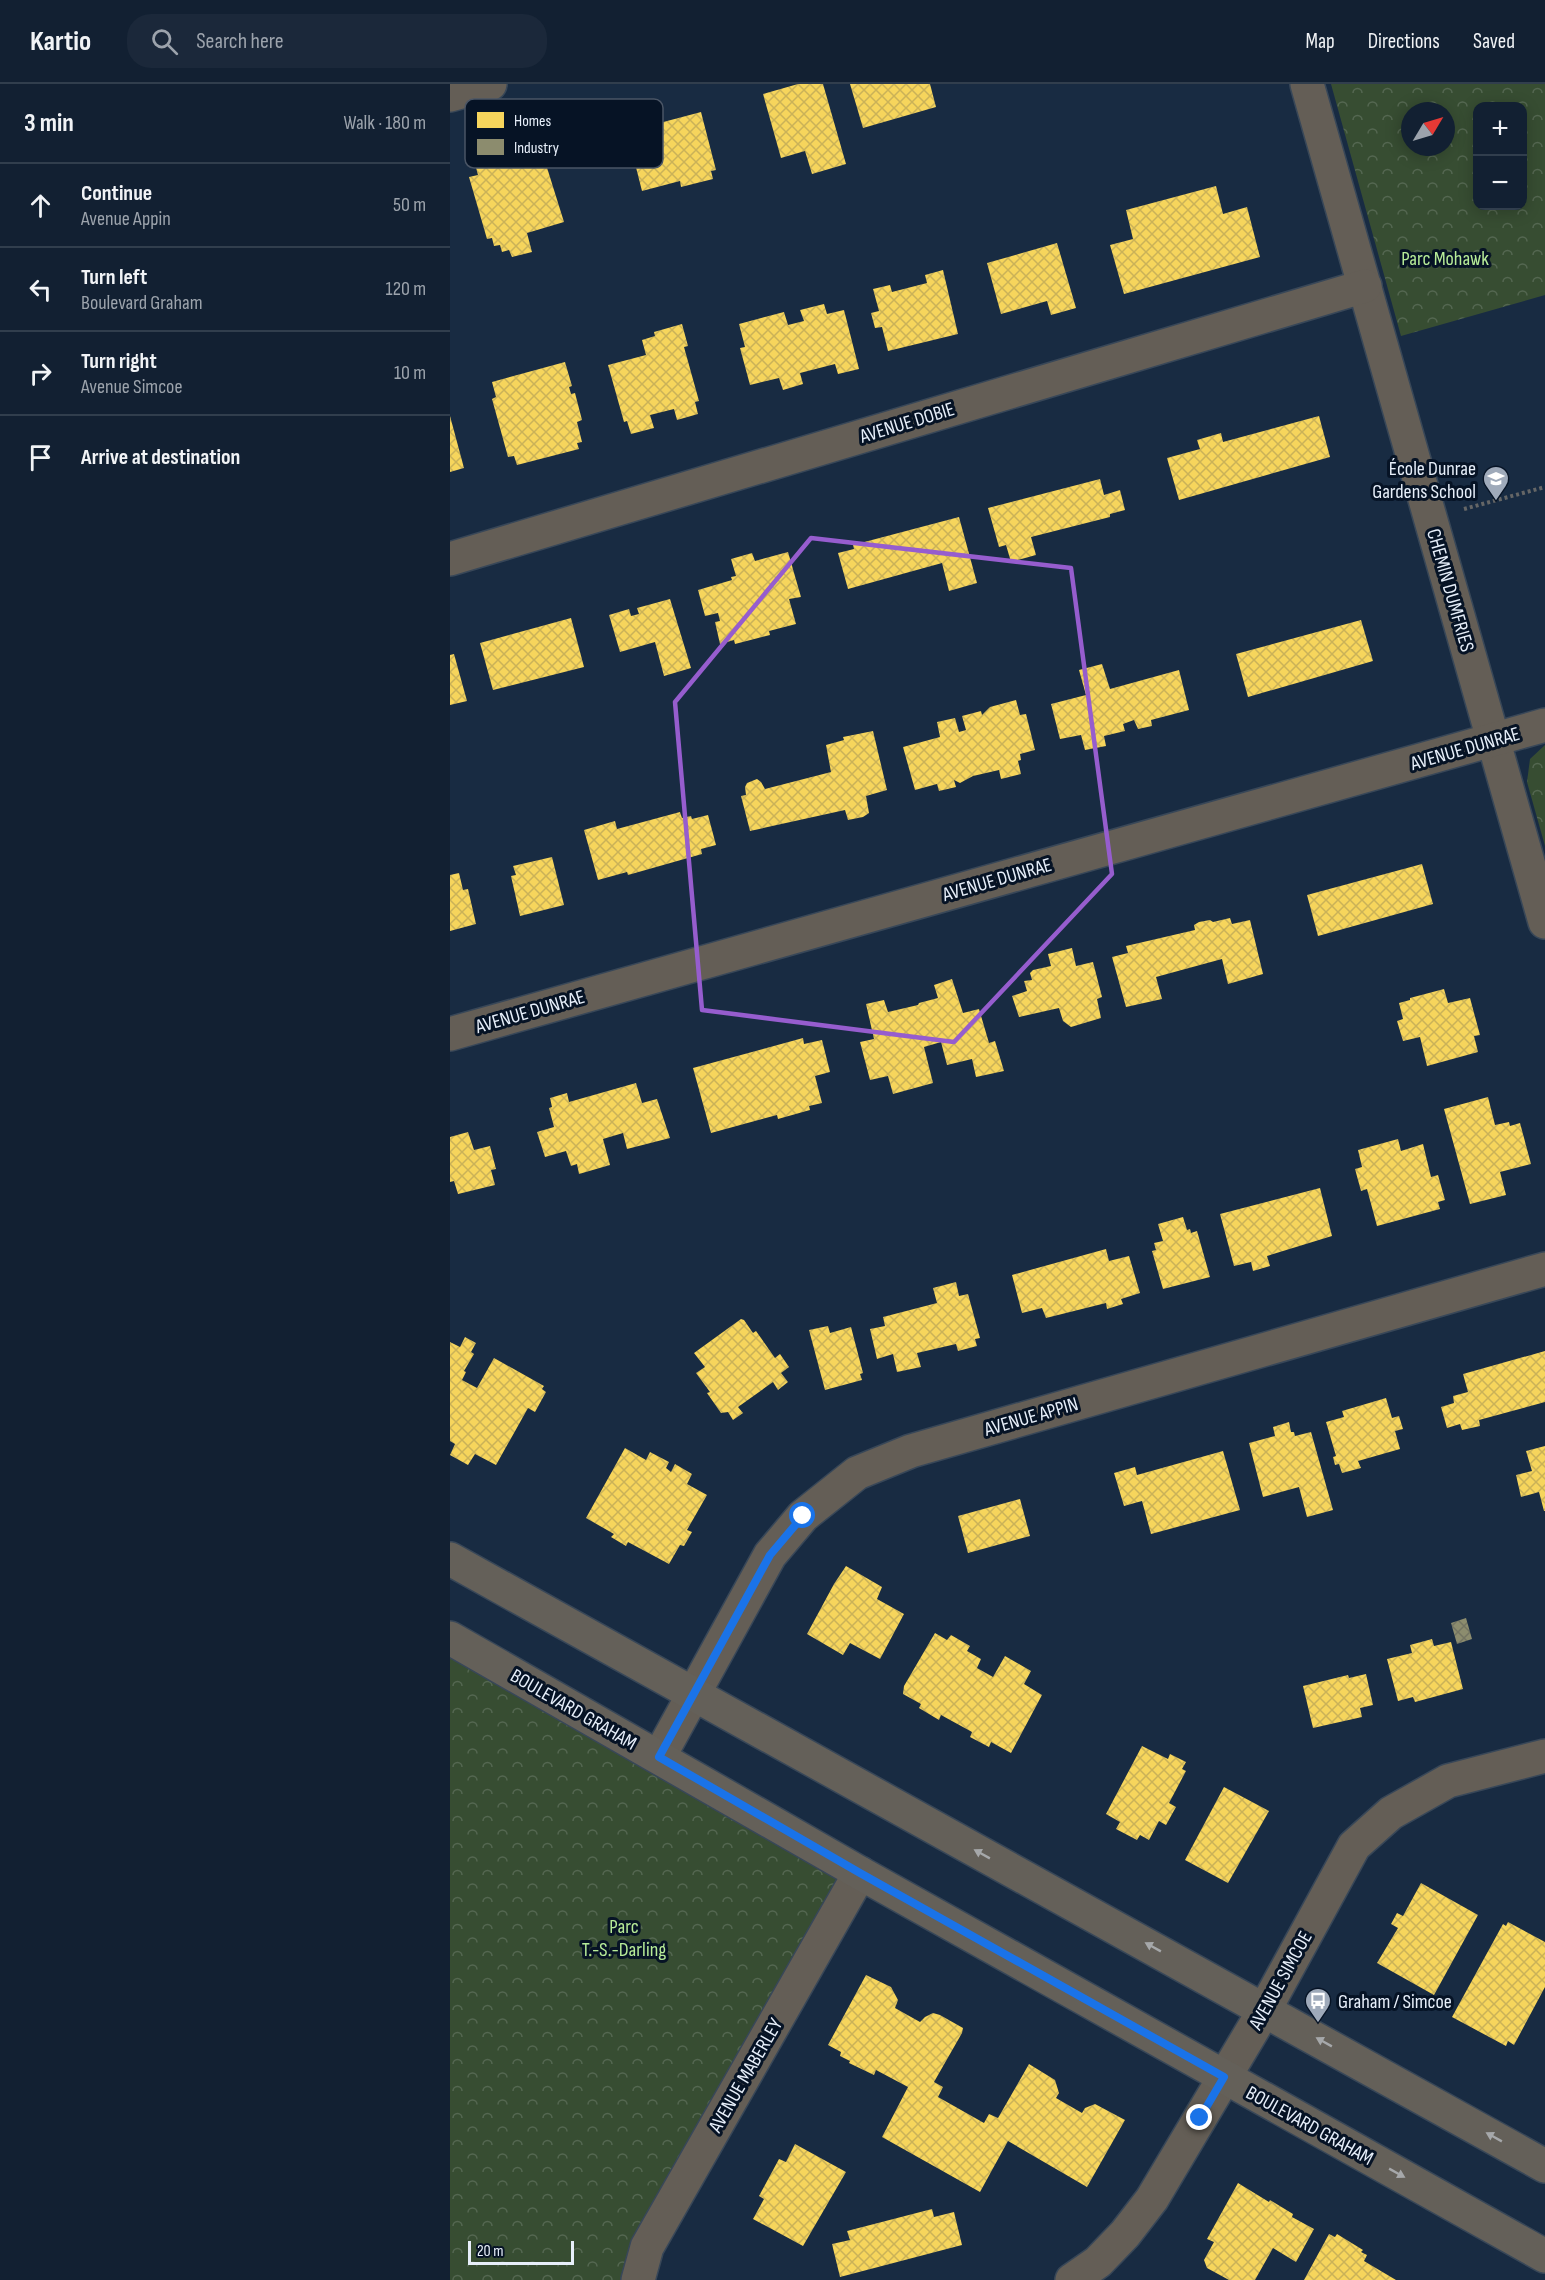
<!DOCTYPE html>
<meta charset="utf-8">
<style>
body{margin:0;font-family:"Sofia Sans Condensed",sans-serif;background:#1b283a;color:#f1f3f6}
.controls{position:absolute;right:18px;top:18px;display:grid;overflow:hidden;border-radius:12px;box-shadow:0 3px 15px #0003}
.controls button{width:54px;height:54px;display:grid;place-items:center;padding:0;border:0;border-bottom:2px solid #313e4d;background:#122032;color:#f1f3f6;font:30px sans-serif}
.compass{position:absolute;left:951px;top:18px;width:54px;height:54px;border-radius:50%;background:#122032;box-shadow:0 3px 15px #0003;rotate:52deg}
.scale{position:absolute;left:18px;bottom:15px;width:106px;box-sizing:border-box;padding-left:6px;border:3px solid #e7effa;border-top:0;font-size:16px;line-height:21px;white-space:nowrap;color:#e7effa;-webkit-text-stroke:4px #061325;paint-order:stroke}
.stop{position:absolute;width:18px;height:18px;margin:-14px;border:4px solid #1a73e8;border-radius:50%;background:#fff}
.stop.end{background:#1a73e8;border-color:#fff;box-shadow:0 2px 6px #0008}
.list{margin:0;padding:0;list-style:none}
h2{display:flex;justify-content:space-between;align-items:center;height:78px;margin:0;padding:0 24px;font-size:26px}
h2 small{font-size:20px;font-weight:400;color:#9ca3ac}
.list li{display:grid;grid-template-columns:39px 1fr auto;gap:18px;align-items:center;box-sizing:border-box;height:84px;padding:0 24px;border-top:2px solid #313e4d}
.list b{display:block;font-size:22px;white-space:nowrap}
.list p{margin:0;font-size:20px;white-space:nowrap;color:#9ca3ac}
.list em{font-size:20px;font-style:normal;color:#9ca3ac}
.icon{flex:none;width:33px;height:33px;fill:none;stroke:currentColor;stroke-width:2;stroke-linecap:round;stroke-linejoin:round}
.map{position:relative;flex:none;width:1095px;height:2196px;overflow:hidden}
header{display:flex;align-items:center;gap:36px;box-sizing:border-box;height:84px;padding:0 30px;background:#122032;border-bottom:2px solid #313e4d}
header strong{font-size:28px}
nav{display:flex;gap:33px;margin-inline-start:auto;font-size:21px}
.search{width:420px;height:54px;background:#1b283a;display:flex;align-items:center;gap:15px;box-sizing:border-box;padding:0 21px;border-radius:24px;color:#9ca3ac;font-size:22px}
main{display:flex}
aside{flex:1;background:#122032}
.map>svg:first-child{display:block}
</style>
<header>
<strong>Kartio</strong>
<div class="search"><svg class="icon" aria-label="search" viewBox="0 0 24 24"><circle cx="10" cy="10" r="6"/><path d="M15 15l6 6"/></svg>Search here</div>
<nav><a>Map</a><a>Directions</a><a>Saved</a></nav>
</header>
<main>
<aside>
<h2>3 min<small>Walk · 180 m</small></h2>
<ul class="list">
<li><svg class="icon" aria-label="ahead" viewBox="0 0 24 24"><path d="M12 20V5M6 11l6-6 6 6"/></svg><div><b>Continue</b><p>Avenue Appin</p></div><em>50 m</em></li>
<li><svg class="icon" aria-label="left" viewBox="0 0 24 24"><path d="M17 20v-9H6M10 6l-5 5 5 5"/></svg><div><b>Turn left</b><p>Boulevard Graham</p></div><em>120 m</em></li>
<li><svg class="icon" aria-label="right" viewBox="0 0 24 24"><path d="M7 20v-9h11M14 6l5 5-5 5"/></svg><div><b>Turn right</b><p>Avenue Simcoe</p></div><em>10 m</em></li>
<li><svg class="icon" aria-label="arrive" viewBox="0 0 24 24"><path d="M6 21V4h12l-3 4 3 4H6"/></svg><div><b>Arrive at destination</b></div></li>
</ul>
</aside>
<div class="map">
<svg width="1095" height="2196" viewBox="0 0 1095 2196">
<defs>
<pattern id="forest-crowns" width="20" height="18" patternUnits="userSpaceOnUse" patternTransform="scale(1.5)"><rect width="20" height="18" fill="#374d32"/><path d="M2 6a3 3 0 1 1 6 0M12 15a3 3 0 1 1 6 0" fill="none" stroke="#546751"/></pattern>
<pattern id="homes-cross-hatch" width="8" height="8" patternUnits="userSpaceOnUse" patternTransform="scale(1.5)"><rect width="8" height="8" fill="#f6d55c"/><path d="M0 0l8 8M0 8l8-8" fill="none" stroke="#cab258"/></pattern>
<pattern id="industry-cross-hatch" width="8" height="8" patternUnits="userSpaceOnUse" patternTransform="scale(1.5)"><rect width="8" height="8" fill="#8c8c6e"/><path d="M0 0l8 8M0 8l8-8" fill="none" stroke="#737462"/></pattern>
</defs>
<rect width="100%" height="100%" fill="#182b42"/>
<g fill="url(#forest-crowns)" fill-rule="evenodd">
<path d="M881,0H1095V211L951,252ZM1072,22V122H1028V22ZM960,27H996V63H960Z"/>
<polygon points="1095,661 1095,762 1077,698 1080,675"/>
<polygon points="0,1554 410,1789 188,2196 0,2196"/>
</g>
<g fill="url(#homes-cross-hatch)">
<polygon points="348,0 373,0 396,80 362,90 355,67 331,74 313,10"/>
<polygon points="400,0 480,0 486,23 413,44"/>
<polygon points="251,28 266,86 261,87 263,95 231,103 230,97 192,107 177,48 179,48 177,37 200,31 202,41"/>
<polygon points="81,65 84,76 94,74 114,138 77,149 82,168 62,173 59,166 52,168 50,161 44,162 42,154 37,155 19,93 28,91 25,80"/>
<polygon points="766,102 773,130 797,123 810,173 674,210 660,161 683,155 676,126"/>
<polygon points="607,159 626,224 601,231 597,217 551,230 537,179"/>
<polygon points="493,186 508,250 438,267 432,243 425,244 421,229 429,227 423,205 440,201 442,208 477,199 475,191"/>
<polygon points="374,220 377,230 394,226 409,285 388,290 385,280 350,289 353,300 333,306 329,294 300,301 290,264 295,263 289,240 334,228 338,241 354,237 350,226"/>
<polygon points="232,240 238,262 234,263 249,317 245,318 248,330 227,336 224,325 200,331 204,344 181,350 177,337 174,338 158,281 196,271 192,256 205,252 204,248"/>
<polygon points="115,278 122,302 119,303 121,310 125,309 132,336 127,338 132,358 127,359 129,365 67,381 64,372 58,373 42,315 46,313 42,298"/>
<polygon points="0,332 14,384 0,388"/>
<polygon points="869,332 880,373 729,416 717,374 750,365 747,356 771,349 773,358"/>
<polygon points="650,395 654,411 670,406 675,426 660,430 660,433 581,453 586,471 561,478 556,461 549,463 538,424"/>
<polygon points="509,433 527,499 499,507 492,479 398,505 388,469 404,465 403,461"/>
<polygon points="338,468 351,513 339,515 346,540 319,547 320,551 285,560 284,556 270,560 265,538 270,537 268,529 255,532 248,506 282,496 281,493 286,492 281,475 302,469 305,477"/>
<polygon points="220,515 241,584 214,592 205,558 170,568 159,531 179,525 181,532 189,530 187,524"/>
<polygon points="121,534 134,583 43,606 30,559"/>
<polygon points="911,536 923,577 798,613 786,570"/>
<polygon points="4,570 17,617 0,621 0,571"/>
<polygon points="652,580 660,605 729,586 739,626 701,636 702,642 688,645 684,636 673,640 675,647 654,652 656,662 635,666 631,651 610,655 601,620 636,611 629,586"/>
<polygon points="566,616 570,631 576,630 585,666 570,670 571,676 568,677 571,690 551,695 549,686 523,692 510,699 504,696 506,703 489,707 487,700 465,706 453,663 490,653 487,638 505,634 509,648 516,646 512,632 531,627 532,631 540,623"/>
<polygon points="423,647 437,706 416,712 419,729 413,733 398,736 395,726 300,747 291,712 296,711 295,703 297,699 307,695 311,698 315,705 381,688 376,661 394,656 393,653"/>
<polygon points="230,728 232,734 241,732 242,735 258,731 266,761 251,765 252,770 178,791 177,788 148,796 134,746 165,737 167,745"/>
<polygon points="102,773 114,821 70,832 61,792 66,791 63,782"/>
<polygon points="972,780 983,820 868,852 857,811"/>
<polygon points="9,789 13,806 18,805 26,840 0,847 0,791"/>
<polygon points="780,834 782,840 800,836 813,890 778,900 772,875 706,893 712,915 676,923 662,873 678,869 676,862 745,846 744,841 749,838 760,836 763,838"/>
<polygon points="622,864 626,882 643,878 652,913 647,915 651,934 621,943 613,937 609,924 569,933 562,912 577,907 574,897 582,896 580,889 583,886 601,882 598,870"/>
<polygon points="502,895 513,929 529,925 539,959 545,957 554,987 526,993 522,975 497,981 491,958 474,963 483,999 443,1010 438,992 420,996 410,958 424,955 416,920 434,916 438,928 468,921 469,919 488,914 484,901"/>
<polygon points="994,905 998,919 1020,914 1030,951 1024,952 1028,968 977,982 970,953 953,957 947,937 953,935 949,919 960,916 960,914"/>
<polygon points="353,954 354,960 372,956 380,988 365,992 372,1019 359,1022 360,1026 328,1035 327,1031 261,1049 243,984"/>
<polygon points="186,999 192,1019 207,1015 220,1054 177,1065 173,1049 153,1055 160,1081 129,1090 127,1080 121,1082 116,1067 95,1073 87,1048 104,1043 99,1024 102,1023 100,1014 117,1009 119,1018"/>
<polygon points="1038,1013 1045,1041 1059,1038 1060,1042 1070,1039 1081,1080 1050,1088 1056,1111 1020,1120 994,1025"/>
<polygon points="18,1048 24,1066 40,1062 46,1085 41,1086 45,1101 8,1110 4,1097 0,1098 0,1053"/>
<polygon points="948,1055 951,1067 973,1060 981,1093 988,1091 995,1116 988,1118 990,1125 927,1142 917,1105 911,1107 905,1085 912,1083 908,1066"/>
<polygon points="870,1104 882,1152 817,1172 820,1182 803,1187 801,1178 784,1182 770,1130"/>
<polygon points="733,1133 737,1146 740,1145 741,1149 747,1147 760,1193 713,1205 702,1167 706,1166 704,1159 713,1157 708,1140"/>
<polygon points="656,1165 659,1177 679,1172 690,1209 671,1215 673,1220 657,1225 656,1219 596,1234 592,1224 572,1229 562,1191"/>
<polygon points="506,1198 509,1212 518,1210 530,1254 525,1255 527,1262 508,1267 506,1260 467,1269 471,1283 447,1288 443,1270 427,1275 420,1245 435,1242 433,1233 487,1219 483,1204"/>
<polygon points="291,1235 294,1236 303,1249 306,1247 325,1274 330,1270 339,1283 331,1289 338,1298 328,1306 323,1298 288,1323 293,1329 283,1336 278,1328 271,1329 257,1309 260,1308 246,1289 255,1283 244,1269"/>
<polygon points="378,1242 380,1249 401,1243 413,1289 410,1290 412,1296 375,1306 359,1246"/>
<polygon points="15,1253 26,1259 21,1268 24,1270 14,1287 16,1288 12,1296 27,1304 44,1274 94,1302 92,1305 96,1308 85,1328 78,1324 46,1381 25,1370 18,1381 0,1371 5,1360 0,1357 0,1258 10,1263"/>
<polygon points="1095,1267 1095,1318 1029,1336 1030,1342 1012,1346 1010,1340 997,1344 991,1323 1004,1319 1003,1312 1018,1308 1013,1290"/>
<polygon points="936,1314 942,1334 949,1332 953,1345 945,1347 950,1365 908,1377 911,1384 892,1389 889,1380 885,1381 883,1373 886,1372 876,1338 894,1333 892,1327"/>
<polygon points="839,1338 841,1348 844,1348 845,1352 861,1348 883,1426 857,1433 849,1403 813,1413 799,1359 825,1352 823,1343"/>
<polygon points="1095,1362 1095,1427 1094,1427 1089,1408 1071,1413 1066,1391 1082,1387 1076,1367"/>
<polygon points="175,1364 196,1376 200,1368 219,1378 216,1384 221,1388 225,1380 242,1390 237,1400 257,1411 237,1446 242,1448 234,1462 230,1461 219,1480 178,1458 176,1462 161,1453 164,1450 136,1434"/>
<polygon points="773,1367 790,1426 701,1450 692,1417 674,1422 664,1389 685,1383 687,1391"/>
<polygon points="570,1415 580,1452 518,1469 508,1432"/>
<polygon points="396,1482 432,1503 427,1515 454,1530 430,1575 400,1559 393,1571 357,1550 384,1500"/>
<polygon points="485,1549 497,1556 501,1551 520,1562 517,1567 531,1575 527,1584 543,1593 555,1572 581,1587 574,1600 592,1611 561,1669 541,1658 539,1663 520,1653 522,1648 491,1631 489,1636 469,1624 471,1620 453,1610 454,1602"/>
<polygon points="982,1555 984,1562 1001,1558 1013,1605 965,1618 963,1613 948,1617 937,1575 962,1569 960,1561"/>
<polygon points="916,1590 923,1621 910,1624 912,1633 863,1644 853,1602 898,1591 899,1594"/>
<polygon points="692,1662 718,1675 720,1670 736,1678 732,1685 736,1687 719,1719 726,1723 716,1741 709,1737 699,1756 690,1751 687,1756 666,1745 670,1738 656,1730"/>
<polygon points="774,1703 819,1727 778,1799 735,1776"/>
<polygon points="971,1799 1028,1831 984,1911 927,1879 948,1844 941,1840 947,1829 953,1832"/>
<polygon points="1058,1838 1095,1858 1095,1903 1064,1961 1058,1957 1056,1962 1002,1933 1053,1840 1056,1842"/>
<polygon points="416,1891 441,1903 448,1916 445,1924 470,1938 475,1933 483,1929 490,1931 513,1944 512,1949 484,1998 493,2003 488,2013 534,2039 539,2030 548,2034 579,1980 605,1996 609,2009 606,2014 632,2029 635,2024 645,2020 675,2036 637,2103 558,2057 530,2108 432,2053 458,2003 426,1986 424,1991 399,1979 400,1977 390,1972 391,1968 378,1961"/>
<polygon points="345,2060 396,2088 353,2162 303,2135 314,2115 309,2112 329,2075 336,2078"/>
<polygon points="788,2099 819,2118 820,2116 843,2130 842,2133 864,2145 846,2178 823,2164 805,2196 779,2196 757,2184 754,2176 764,2158 757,2155"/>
<polygon points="482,2125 484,2133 504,2128 512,2161 390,2193 382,2160 400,2156 397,2147"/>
<polygon points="879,2150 885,2153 887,2150 913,2166 911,2168 917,2171 914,2177 946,2196 854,2196"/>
</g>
<polygon fill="url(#industry-cross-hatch)" points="1016,1534 1022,1555 1007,1560 1001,1539"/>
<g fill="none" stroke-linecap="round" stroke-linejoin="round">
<defs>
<g id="street">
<polyline points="857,0 1095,838"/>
<polyline points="0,11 40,0"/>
<polyline points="0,475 915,202"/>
<polyline points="0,950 1095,641"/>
<polyline points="209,1673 320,1471 353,1432 407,1389 461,1367 1095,1185"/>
<polyline points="188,2196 197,2163 410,1789"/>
<polyline points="622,2196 648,2178 675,2150 702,2115 815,1925 904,1762 941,1729 998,1697 1095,1672"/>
</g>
<g id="secondary">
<polyline points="0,1475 1095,2082"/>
<polyline points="0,1554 410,1789 1095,2172"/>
</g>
</defs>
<use href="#street" stroke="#384758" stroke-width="36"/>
<use href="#secondary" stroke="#384758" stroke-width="36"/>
<polyline stroke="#656666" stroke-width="4" stroke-dasharray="3 3" stroke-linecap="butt" points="1014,425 1095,403"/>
<use href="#street" stroke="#645e56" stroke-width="33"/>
<use href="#secondary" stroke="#646059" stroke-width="33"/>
</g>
<defs><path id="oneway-solid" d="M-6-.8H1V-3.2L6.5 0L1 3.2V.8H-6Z" transform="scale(1.5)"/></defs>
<g fill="#a6a8aa">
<use href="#oneway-solid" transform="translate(532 1770) rotate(-151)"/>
<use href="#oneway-solid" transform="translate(703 1863) rotate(-151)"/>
<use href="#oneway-solid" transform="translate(874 1958) rotate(-151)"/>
<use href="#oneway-solid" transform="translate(1044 2053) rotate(-151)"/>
<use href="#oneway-solid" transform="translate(947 2089) rotate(29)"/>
</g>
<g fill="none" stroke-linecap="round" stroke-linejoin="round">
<polyline stroke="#1a73e8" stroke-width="8" points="353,1432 320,1471 209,1673 410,1789 774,1993 750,2034"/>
</g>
<path fill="none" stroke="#965dce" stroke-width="4.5" stroke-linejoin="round" d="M361,454L621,484L662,790L504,958L252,926L225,618Z"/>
<defs>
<symbol id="school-pin" viewBox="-11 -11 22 30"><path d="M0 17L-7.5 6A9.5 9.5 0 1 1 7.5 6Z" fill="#9faaba" stroke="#061325"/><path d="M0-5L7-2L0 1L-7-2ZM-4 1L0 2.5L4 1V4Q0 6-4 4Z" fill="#fff"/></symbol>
<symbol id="bus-pin" viewBox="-11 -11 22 30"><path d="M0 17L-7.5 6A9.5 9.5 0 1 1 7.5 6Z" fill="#9faaba" stroke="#061325"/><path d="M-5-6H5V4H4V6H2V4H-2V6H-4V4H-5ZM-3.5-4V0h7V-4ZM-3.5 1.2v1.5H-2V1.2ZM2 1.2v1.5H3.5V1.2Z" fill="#fff"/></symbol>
</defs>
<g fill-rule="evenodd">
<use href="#school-pin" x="1031" y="380" width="30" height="40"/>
<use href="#bus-pin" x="853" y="1902" width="30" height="40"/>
</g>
<g text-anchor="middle" stroke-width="6" stroke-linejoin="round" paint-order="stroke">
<g font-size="20" fill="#b7ec98" stroke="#061325">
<text x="995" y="181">Parc Mohawk</text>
<text x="174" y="1849">Parc<tspan x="174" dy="23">T.-S.-Darling</tspan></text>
</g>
<g font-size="20" fill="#e7effa" stroke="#061325">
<text transform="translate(457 338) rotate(-17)" y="7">AVENUE DOBIE</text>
<text transform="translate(1001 506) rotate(74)" y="7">CHEMIN DUMFRIES</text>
<text transform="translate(1015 664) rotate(-16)" y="7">AVENUE DUNRAE</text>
<text transform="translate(547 795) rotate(-16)" y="7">AVENUE DUNRAE</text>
<text transform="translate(80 927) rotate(-16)" y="7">AVENUE DUNRAE</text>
<text transform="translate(581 1332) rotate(-16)" y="7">AVENUE APPIN</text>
<text transform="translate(124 1625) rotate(30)" y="7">BOULEVARD GRAHAM</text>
<text transform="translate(830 1896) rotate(-61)" y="7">AVENUE SIMCOE</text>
<text transform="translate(295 1991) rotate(-60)" y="7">AVENUE MABERLEY</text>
<text transform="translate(860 2041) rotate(29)" y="7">BOULEVARD GRAHAM</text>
</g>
<g font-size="20" fill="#e7effa" stroke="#061325" text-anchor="end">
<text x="1026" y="391">École Dunrae<tspan x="1026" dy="23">Gardens School</tspan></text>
<text x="888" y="1924" text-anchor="start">Graham / Simcoe</text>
</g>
</g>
<rect x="15" y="15" width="198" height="69" rx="9" fill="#061325" stroke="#4a5565" stroke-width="1.5"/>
<rect x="27" y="28" width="27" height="16" fill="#f6d55c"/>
<rect x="27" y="55" width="27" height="16" fill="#8c8c6e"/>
<g font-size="16" fill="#e7effa">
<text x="64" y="42">Homes</text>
<text x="64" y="69">Industry</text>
</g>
</svg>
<div class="controls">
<button>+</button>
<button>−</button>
</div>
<svg class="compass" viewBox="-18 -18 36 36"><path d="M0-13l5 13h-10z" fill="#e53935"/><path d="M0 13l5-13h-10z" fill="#9ca3ac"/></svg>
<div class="scale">20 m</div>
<div class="stop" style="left:353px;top:1432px"></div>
<div class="stop end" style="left:750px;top:2034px"></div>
</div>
</main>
